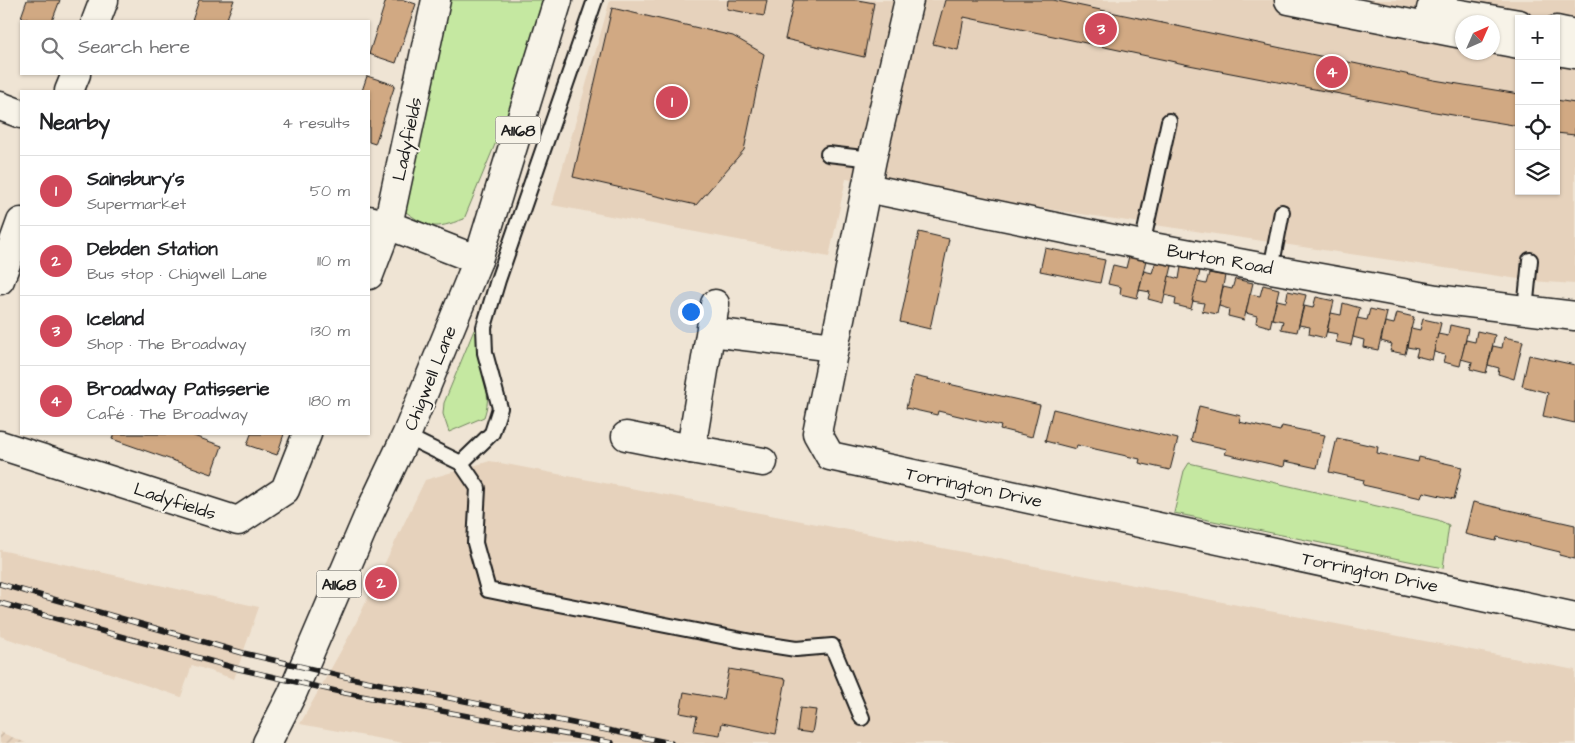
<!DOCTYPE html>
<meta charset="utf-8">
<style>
body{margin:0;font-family:"Architects Daughter",sans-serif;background:#f2f2f2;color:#202124}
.controls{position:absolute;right:15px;top:15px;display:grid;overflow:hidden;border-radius:0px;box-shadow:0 1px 4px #0004}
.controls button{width:45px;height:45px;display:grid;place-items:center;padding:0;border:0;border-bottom:1px solid #e0e0e0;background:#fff;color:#202124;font:25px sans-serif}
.compass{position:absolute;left:1455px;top:15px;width:45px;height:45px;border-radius:50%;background:#fff;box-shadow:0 1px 4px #0004;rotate:45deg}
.you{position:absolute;left:690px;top:311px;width:18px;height:18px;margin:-12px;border:4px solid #fff;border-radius:50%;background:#1a73e8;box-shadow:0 0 0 8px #1a73e833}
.badge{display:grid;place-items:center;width:32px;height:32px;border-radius:50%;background:#d1495b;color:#fff;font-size:16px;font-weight:700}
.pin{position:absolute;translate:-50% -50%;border:2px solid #fff;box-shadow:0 1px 5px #0006}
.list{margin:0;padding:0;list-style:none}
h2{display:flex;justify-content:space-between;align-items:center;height:65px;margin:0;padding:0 20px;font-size:21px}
h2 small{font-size:16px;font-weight:400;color:#757577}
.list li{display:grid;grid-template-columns:32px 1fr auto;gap:15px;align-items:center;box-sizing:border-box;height:70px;padding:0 20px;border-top:1px solid #e0e0e0}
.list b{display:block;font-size:19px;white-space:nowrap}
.list p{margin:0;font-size:16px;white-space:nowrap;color:#757577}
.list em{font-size:16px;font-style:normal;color:#757577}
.icon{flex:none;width:28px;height:28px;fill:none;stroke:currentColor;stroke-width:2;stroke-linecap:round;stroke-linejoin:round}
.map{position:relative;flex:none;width:1575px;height:743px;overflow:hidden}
.search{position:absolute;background:#fff;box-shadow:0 1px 4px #0004;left:20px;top:20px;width:350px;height:55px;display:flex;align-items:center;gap:12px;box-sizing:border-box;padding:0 18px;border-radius:0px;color:#757577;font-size:19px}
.panel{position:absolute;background:#fff;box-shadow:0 1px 4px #0004;left:20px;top:90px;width:350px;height:345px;border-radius:0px}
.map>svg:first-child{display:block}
</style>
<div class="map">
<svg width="1575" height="743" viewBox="0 0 1575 743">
<defs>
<pattern id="industrial-furrows" width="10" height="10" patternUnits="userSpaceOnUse" patternTransform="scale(1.25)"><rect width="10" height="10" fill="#e6d2bc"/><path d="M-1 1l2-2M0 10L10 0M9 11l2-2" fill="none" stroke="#c5b4a1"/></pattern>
</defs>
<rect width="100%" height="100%" fill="#efe4d4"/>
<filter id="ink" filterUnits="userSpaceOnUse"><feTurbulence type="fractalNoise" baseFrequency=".02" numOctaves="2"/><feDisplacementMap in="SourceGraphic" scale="10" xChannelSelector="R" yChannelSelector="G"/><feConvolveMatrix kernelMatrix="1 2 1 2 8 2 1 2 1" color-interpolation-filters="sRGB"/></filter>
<g filter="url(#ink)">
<g fill="#e6d2bc" fill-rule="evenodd">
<path d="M610,0H1575V284L1532,281L846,179L829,257L552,205ZM1519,19H1556V191H1519ZM1462,22H1492V52H1462Z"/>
<polygon points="490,461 1575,670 1575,743 403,743 300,724 352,631 425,480"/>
<polygon points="0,550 259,607 234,679 192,665 181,697 0,636"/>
</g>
<polygon fill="url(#industrial-furrows)" points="0,732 26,743 0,743"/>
<g fill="#c5e8a1" stroke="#70825e">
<path d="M440,0H555L464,219C433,230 430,229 403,210Z"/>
<path d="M474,330L480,332C480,343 479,354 481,364C484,386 492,394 484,417L449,432L443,414L444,403Z"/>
<polygon points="1189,463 1438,520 1449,525 1443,568 1174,513 1184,471"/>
</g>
<g fill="#d1a983" stroke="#1c1c1c">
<polygon points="27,0 60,0 52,21 33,21 21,17"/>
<polygon points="199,0 234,0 226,21 192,21"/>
<polygon points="386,0 404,0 416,4 396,63 369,54"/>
<polygon points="728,0 767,0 764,16 727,9"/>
<polygon points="794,0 858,0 874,3 864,57 785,39"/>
<polygon points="945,0 1053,0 1434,80 1519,94 1519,126 1429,111 1189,65 964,17 958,50 933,44"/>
<polygon points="612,8 733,36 764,54 744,150 696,205 573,177"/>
<polygon points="367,76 395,85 375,144 369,142 369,91 362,91"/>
<polygon points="1556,100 1575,103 1575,135 1556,133"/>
<polygon points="919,232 949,239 930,329 900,322"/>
<polygon points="1045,248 1105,260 1100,283 1040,271"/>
<polygon points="1129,256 1146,260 1137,298 1120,294 1121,287 1108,284 1113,265 1126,268"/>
<polygon points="1156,261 1172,266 1163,303 1148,299 1150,292 1139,290 1144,271 1152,273"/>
<polygon points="1181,267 1200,271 1191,309 1175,305 1176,298 1165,295 1169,276 1179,279"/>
<polygon points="1209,273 1225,276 1217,314 1202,311 1204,303 1192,301 1197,282 1206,284"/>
<polygon points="1235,279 1253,283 1244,320 1228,316 1229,309 1219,306 1223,287 1232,289"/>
<polygon points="1263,285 1279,289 1270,327 1256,323 1257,316 1246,313 1250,294 1260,296"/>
<polygon points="1288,291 1306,295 1297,332 1281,329 1283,321 1272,319 1277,300 1286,302"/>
<polygon points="1316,297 1334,301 1325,338 1309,334 1310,327 1299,325 1304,306 1313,308"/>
<polygon points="1343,303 1360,308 1351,345 1336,342 1338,334 1327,332 1331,313 1341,315"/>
<polygon points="1370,309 1387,313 1378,350 1363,347 1364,340 1353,337 1357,318 1367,320"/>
<polygon points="1397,313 1414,317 1405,354 1390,351 1392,344 1381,341 1385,322 1394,324"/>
<polygon points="1423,319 1441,323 1432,360 1416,356 1418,349 1407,347 1411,328 1420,330"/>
<polygon points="1450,325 1468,329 1460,366 1443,362 1445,355 1434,352 1438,334 1448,336"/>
<polygon points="1477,331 1495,335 1486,373 1470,369 1472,362 1461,359 1466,340 1475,342"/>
<polygon points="1504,337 1523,341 1514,379 1498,374 1499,368 1488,365 1493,346 1502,348"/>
<polygon points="1529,355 1575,365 1575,423 1543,416 1548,393 1522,386"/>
<polygon points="914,376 1040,405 1032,437 1000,429 1001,426 938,411 937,415 906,408"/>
<polygon points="1199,406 1241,416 1239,422 1280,431 1282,426 1325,435 1317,468 1285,461 1284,467 1225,454 1227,449 1191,441"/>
<polygon points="1053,409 1178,439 1170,470 1139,463 1140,459 1077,445 1076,449 1045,441"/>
<polygon points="114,434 188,434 222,446 212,474 112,439"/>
<polygon points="251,434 284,434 277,455 247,445"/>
<polygon points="1337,438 1378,447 1377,453 1418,462 1419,457 1462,467 1454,499 1423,492 1421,498 1363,485 1364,480 1329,472"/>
<polygon points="1473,502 1575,525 1575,559 1559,555 1560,552 1497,537 1496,541 1465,534"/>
<polygon points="729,669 786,679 776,734 722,723 720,735 694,731 697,716 680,713 684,692 723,699"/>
<polygon points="800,708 816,710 812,733 797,731"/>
</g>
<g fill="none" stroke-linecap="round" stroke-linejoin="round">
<defs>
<g id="service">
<polyline points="828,154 872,159"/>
<polyline points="1142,245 1169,121"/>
<polyline points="1271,269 1282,212"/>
<polyline points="1525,310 1530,260"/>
<polyline points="406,436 461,463 478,488 475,543 488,590 757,643 796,649 832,646 862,718"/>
<polyline points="461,463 492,433 500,408 485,353 484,327 498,280 595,0"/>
</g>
<g id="minor">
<polyline points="909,0 872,159 817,433 830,456 1575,617"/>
<polyline points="1289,0 1462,34"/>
<polyline points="1431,9 1519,24"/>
<polyline points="96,21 104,0"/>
<polyline points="1556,30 1575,34"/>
<polyline points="1492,39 1519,44"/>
<polyline points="1556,51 1575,54"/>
<polyline points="69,91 76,74"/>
<polyline points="0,106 21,114"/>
<polyline points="867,188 1142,245 1271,269 1436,299 1575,316"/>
<polyline points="369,220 388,225 478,260"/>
<polyline points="369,275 388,225 436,0"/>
<polyline points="0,280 21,222"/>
<polyline points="711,332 834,347"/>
<polyline points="626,436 691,449 715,304"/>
<polyline points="0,445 238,521 285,490 307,434"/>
<polyline points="691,449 763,462"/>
</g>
<polyline id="primary" points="267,743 292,694 370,512 406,436 478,260 558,0"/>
</defs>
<use href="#service" stroke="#1c1c1c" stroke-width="18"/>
<use href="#minor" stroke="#1c1c1c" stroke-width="31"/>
<use href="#primary" stroke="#1c1c1c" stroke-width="31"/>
<use href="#service" stroke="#f7f3e8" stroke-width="14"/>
<use href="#minor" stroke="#f7f3e8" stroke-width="28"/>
<use href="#primary" stroke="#f7f3e8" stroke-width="28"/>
<defs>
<g id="rail">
<polyline points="0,584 243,653 346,677 671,743"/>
<polyline points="0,603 239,669 340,692 612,743"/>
</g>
</defs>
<use href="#rail" stroke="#1c1c1c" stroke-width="5.5"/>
<use href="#rail" stroke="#f7f3e8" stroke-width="4" stroke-dasharray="11" stroke-linecap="butt"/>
</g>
</g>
<g text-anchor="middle" stroke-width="4" stroke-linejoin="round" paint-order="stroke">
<g fill="#f7f3e8" stroke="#5e5c59" stroke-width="1">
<rect x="495.5" y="116.5" width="45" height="27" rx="4"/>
<rect x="316.5" y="570.5" width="45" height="27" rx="4"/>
</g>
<g font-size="16" font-weight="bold" fill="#1c1c1c">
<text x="518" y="136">A1168</text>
<text x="339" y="590">A1168</text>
</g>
<g font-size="18" fill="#1c1c1c" stroke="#f7f3e8">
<text transform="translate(407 139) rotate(-78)" y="6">Ladyfields</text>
<text transform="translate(1220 259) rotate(10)" y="6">Burton Road</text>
<text transform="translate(430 378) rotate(-68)" y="6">Chigwell Lane</text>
<text transform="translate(974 487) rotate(12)" y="6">Torrington Drive</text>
<text transform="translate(175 501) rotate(18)" y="6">Ladyfields</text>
<text transform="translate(1370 572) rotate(12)" y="6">Torrington Drive</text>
</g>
</g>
</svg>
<div class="controls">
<button>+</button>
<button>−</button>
<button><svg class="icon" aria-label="locate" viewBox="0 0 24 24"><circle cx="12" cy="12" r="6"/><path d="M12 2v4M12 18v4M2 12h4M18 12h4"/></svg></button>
<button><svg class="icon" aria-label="layers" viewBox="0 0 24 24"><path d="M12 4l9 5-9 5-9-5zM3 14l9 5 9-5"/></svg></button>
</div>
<svg class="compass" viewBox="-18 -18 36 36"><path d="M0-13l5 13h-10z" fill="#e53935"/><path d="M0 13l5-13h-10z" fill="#757577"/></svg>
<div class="you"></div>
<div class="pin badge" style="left:672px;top:102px">1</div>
<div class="pin badge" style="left:381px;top:583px">2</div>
<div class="pin badge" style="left:1101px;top:29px">3</div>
<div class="pin badge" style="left:1332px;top:72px">4</div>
<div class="search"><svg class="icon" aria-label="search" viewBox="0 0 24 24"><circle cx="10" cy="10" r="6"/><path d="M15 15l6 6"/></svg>Search here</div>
<section class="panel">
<h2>Nearby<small>4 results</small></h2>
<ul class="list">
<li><span class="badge">1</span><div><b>Sainsbury's</b><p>Supermarket</p></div><em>50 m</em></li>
<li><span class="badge">2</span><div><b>Debden Station</b><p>Bus stop · Chigwell Lane</p></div><em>110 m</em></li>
<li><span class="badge">3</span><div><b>Iceland</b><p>Shop · The Broadway</p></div><em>130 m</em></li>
<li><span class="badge">4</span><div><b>Broadway Patisserie</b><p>Café · The Broadway</p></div><em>180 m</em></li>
</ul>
</section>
</div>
